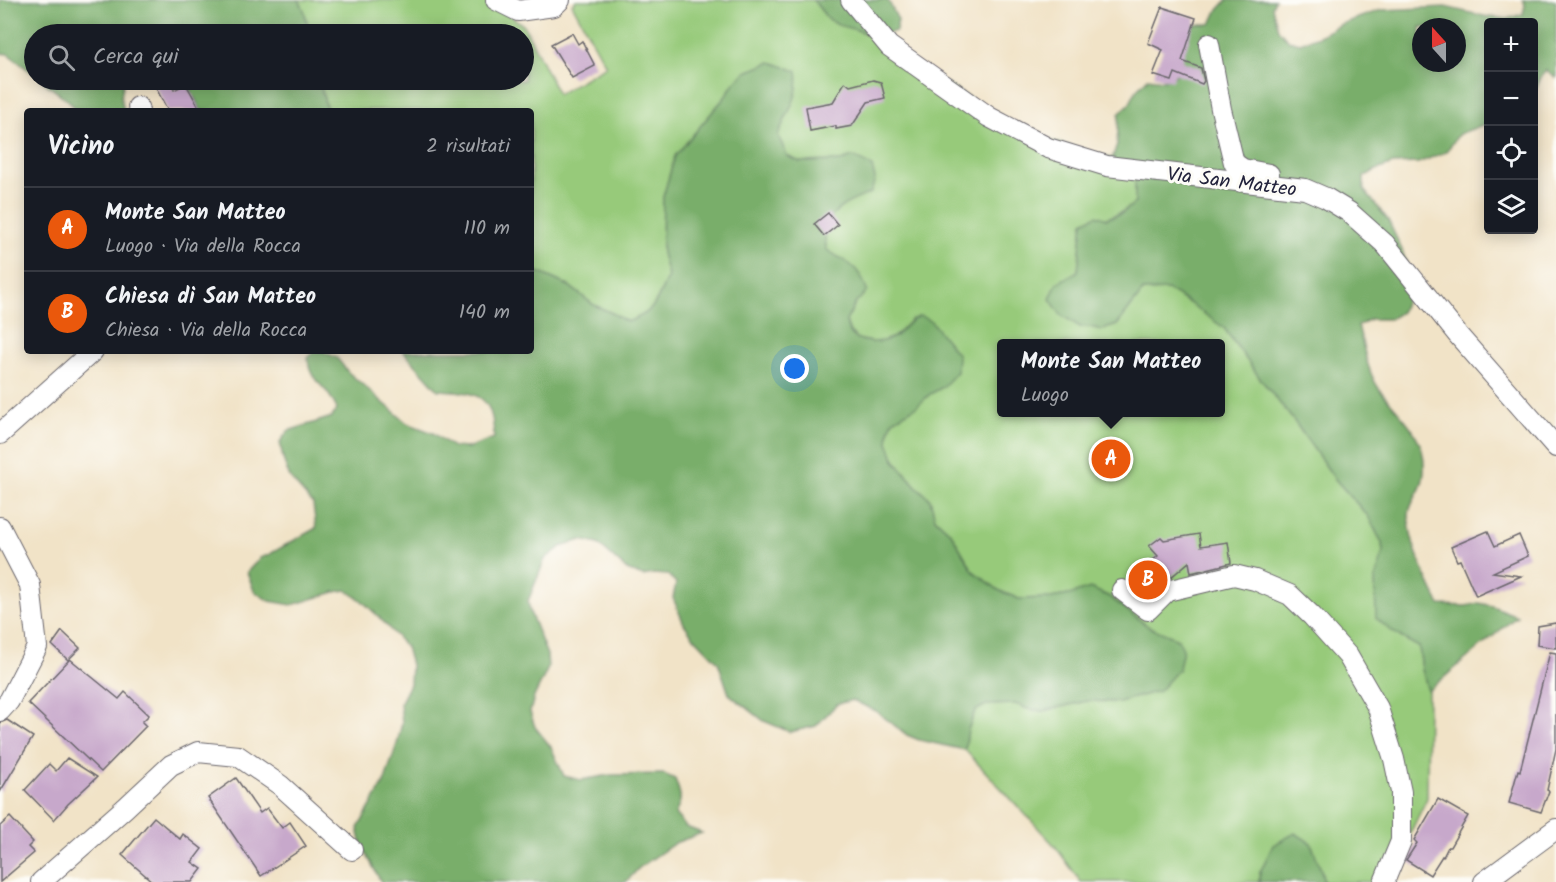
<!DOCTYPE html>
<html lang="it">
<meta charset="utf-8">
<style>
body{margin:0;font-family:Kalam,sans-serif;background:#242831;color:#f1f3f6}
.controls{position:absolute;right:18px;top:18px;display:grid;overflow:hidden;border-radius:6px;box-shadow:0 3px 15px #0003}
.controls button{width:54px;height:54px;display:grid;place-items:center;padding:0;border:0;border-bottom:2px solid #363941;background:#171b24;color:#f1f3f6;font:30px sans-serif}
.compass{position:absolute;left:1412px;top:18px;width:54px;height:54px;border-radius:50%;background:#171b24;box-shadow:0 3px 15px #0003;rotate:339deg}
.you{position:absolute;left:795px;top:369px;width:21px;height:21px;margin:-15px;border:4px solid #fff;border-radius:50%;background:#1a73e8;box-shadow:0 0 0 9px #1a73e833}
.badge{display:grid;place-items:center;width:39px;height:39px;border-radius:50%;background:#ea580c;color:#fff;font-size:20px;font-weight:700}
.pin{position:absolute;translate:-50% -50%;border:3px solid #fff;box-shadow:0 2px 6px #0006}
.popup{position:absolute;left:997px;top:339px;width:228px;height:78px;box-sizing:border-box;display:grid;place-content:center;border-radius:6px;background:#171b24;filter:drop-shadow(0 2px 4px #0005);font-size:20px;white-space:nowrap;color:#9ea1a6}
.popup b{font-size:22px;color:#f1f3f6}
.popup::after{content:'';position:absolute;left:50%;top:100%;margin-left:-12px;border:12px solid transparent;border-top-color:#171b24}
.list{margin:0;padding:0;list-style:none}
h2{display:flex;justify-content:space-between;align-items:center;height:78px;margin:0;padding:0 24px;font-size:26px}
h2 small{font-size:20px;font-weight:400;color:#9ea1a6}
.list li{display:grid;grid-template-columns:39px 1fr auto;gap:18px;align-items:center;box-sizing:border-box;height:84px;padding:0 24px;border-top:2px solid #363941}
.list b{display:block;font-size:22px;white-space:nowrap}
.list p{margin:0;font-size:20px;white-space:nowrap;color:#9ea1a6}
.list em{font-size:20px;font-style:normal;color:#9ea1a6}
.icon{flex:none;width:33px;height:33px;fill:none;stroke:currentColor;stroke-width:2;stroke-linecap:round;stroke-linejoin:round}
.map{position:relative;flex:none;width:1556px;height:882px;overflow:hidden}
.search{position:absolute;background:#171b24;box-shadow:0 3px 15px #0003;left:24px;top:24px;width:510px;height:66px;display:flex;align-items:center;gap:15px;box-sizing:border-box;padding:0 21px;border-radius:33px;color:#9ea1a6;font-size:22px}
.panel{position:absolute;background:#171b24;box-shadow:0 3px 15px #0003;left:24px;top:108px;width:510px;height:246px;border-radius:6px}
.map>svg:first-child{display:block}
</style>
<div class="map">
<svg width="1556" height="882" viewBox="0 0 1556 882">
<rect width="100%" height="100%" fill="#fdfcf7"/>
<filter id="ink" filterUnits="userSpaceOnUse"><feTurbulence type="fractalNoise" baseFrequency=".0167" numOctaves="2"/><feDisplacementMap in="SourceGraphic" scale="12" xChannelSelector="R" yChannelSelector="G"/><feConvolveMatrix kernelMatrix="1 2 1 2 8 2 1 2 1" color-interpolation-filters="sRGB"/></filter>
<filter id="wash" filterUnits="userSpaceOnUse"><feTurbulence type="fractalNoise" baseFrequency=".008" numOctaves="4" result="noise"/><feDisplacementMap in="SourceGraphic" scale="24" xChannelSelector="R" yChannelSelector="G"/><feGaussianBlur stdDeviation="1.35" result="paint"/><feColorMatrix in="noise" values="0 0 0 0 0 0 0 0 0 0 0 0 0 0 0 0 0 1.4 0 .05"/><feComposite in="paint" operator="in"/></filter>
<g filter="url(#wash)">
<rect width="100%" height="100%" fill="#f1e3c7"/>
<path fill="#97ca7a" stroke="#5c765a" stroke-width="1.5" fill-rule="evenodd" d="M299,0H490L524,26L558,94L606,66L572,4L576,0H813L828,19L870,35L1024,133L1142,167L1136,191L1135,203C1116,217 1106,219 1083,222L1078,272L1057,283L1090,327L1102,330L1117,325L1143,291L1168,290L1191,304L1224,328L1259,377L1294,421L1335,479L1368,516L1382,543L1383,553L1375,581L1400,637L1419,647L1422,669L1428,691L1427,798L1387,882H1324L1321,870L1311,843L1260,872L1259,882H1081L1055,846L965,750L968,730L975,711L986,705L1016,704L1028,709L1043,711L1087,701L1119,702L1178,639L1149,627L1108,596L1069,595L1051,598L1019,599L1000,591L973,571L951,533L935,518L930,499L915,485L895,460L888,442L889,431L893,420L916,407L930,394L943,387L912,319L894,337L877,343L858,339L850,332L846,321L855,304L839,258L826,249C826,243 824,235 826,229C831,207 852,201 870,193L853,157L841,161L800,162L787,156L778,135L784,120L734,83L725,97L675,156L663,197L662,253L668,276C656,302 656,312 627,322L614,314L594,305L569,286L531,269V111L327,110L319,80H524V34H310L304,10ZM1002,344H1220V412H1002Z"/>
<g fill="#79ae6a" stroke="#4e6852" stroke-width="1.5" fill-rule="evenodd">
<polygon points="0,0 299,0 304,10 310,34 34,34 34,74 8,54 0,53"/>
<polygon points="813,0 888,0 898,20 896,31 880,36 838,25 828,19"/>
<path d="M1227,0H1275L1272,7L1278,29L1288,40L1300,43L1319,36L1341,24L1381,10L1445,7L1488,17L1507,19L1523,14L1525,5L1523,0H1556V78L1546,70L1541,77L1534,94V22H1488V123L1459,134L1446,152L1418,163L1393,164L1374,171L1364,177V190L1388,220L1402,250L1407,265L1409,293L1401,312L1390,319H1370L1358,326C1364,346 1367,373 1380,390C1395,410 1414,424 1422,450C1425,460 1425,476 1421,486C1418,495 1409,504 1409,515C1408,541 1428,582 1440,605L1466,606L1479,603L1492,606L1517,616L1428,691L1422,669L1419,647C1403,639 1389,631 1376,618L1375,581L1383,553L1382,543L1368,516L1335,479L1294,421L1259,377L1224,328L1191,304L1168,290L1143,291L1117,325L1102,330L1090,327H1080L1061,315L1050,299L1057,283L1078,271L1083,222L1097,215L1106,219L1122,213L1135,203V177L1112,159L1117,144L1119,114L1130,103L1137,89L1148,78L1163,80L1176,75L1177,60L1182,31L1196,24H1211L1217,11ZM1421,27H1457V63H1421Z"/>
<path d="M771,62L797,71C801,97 787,112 778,135L787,156L800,162L841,161L853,157L872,166L875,179L871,193C852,201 831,207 826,229C824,235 826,243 826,249C847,264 859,264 867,291L855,304L846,321C847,324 847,328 849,331C857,345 881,344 894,337C904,331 907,320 920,316L930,320L958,355L957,372L943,387L930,394L916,407L893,420L889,431L888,442L895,461L915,485L930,499L935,518L951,533L973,571L1000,591L1019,599L1051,598L1069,595L1090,588L1108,596L1149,627L1178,639L1183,649L1179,669L1159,691L1119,702L1087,701L1043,711L1028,709L1016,704L986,705L975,711L968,730L965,750L919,740L907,735L877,712L853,700L837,704L816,726L790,732L764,721L729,694L718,662L692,635L684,624L673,598L676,583L668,575L653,574L643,576L627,570L598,544L581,540L561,547L545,559L528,601L530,612L547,655L548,668L534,697L530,712L535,727L551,747L564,776L581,780L610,775L664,774L675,779C681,795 683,799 675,814L686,827L702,833L675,843L639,868L626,882H381L362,846L358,828L384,783L397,744L402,723L400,704L410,684L411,665L406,647L378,616L361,600L346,590L335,592L292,605L269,601L254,591L247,572L260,558L268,555L316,528L313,504L290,478L283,459L280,442L288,431L332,417L337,409C334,403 331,397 327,392C316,379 309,376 308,358L313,353L322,351L337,358L348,372L407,423L433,433L453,447L467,448L494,438C493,394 478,392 438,390L403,351H531V269L569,286L594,305L614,314L627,322C656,312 656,302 668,276L662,253L663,197L675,156L725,97L734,83L746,72Z"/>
<polygon points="41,80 124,80 121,97 124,111 77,111 70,102"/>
<polygon points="182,80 319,80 327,111 201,111 191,90"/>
<polygon points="1295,833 1311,843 1321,870 1324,882 1259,882 1260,872 1273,845"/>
</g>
<g id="blocks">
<g fill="#c7a8cb">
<polygon points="1162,7 1196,18 1182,61 1201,68 1204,81 1202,84 1175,73 1172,81 1153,75 1163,50 1148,43"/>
<polygon points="572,33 578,44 582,41 595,66 572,78 551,44"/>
<polygon points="152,80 168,80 174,90 186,84 201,111 168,111"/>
<polygon points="873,80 881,82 885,98 868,102 852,126 836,129 836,126 810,131 806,107 833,102 845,82 850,86"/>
<polygon points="828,213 838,225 824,236 814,224"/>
<polygon points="1488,531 1495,546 1519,535 1528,556 1493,572 1521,576 1476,596 1460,560 1457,561 1451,547"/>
<polygon points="1199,534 1201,546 1228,542 1231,563 1191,573 1189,562 1170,578 1159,583 1147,594 1130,580 1158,556 1149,546 1161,537 1164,540"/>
<polygon points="1556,623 1556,648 1537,645 1538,626"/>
<polygon points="62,631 80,648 68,660 52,645"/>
<polygon points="1550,652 1556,653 1556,749 1547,790 1549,791 1541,812 1509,803 1518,770 1520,771"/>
<polygon points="70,659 119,699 125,692 149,715 142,722 146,726 101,772 28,703"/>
<polygon points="7,720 33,737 0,792 0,723"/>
<polygon points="67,758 97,777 68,804 54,820 25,790 49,764 56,771"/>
<polygon points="236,778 260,813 267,808 282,828 290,822 306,846 261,876 208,798"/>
<polygon points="1438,799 1468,816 1450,847 1448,847 1443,857 1442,856 1430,875 1406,860 1417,843 1414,840"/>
<polygon points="10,817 33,842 28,847 34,853 0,882 0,826"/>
<polygon points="154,817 180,839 183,834 202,849 192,862 202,869 192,882 153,882 122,855"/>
</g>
</g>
</g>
<g filter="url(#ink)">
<use href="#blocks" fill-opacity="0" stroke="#6a666c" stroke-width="1.5"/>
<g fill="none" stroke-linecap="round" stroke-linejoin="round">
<defs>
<g id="street">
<polyline points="496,0 518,11 554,6 560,0"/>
<polyline points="851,0 889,46 989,117 1048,148 1107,166 1305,189 1326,198 1349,212 1385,244 1458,335 1556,447"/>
<polyline points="1209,44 1221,109 1234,163 1243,169 1269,174"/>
<polyline points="138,107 139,111"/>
<polyline points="0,434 93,351"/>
<polyline points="0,527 30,585 37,647 9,701 0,711"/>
<polyline points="1122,590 1148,610 1167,591 1234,575 1255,580 1290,595 1312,616 1348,656 1378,708 1394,759 1401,792 1401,841 1384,882"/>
<polyline points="41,882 125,808 171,765 198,752 238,756 280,785 352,850"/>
<polyline points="1484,882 1556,829"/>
</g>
</defs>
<use href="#street" stroke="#6a666c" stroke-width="22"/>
<use href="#street" stroke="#fff" stroke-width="20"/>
</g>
</g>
<g text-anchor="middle" stroke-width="6" stroke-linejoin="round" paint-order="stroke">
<g font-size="20" fill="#22223b" stroke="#fdfcf7">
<text transform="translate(1232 181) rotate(7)" y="7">Via San Matteo</text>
</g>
</g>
</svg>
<div class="controls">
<button>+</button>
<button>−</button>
<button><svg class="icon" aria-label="locate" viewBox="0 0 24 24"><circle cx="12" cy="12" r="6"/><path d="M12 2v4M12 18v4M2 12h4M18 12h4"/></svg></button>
<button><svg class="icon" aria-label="layers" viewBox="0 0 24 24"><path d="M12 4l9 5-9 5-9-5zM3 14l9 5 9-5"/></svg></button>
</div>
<svg class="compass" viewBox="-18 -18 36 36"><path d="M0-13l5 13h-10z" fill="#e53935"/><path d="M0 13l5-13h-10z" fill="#9ea1a6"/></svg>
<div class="you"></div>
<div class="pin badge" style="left:1111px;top:459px">A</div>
<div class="popup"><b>Monte San Matteo</b>Luogo</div>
<div class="pin badge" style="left:1148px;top:580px">B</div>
<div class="search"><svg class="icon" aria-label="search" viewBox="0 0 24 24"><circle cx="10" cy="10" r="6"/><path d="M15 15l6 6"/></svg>Cerca qui</div>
<section class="panel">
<h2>Vicino<small>2 risultati</small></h2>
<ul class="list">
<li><span class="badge">A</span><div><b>Monte San Matteo</b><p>Luogo · Via della Rocca</p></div><em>110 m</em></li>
<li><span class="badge">B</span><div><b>Chiesa di San Matteo</b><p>Chiesa · Via della Rocca</p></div><em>140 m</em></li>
</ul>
</section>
</div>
